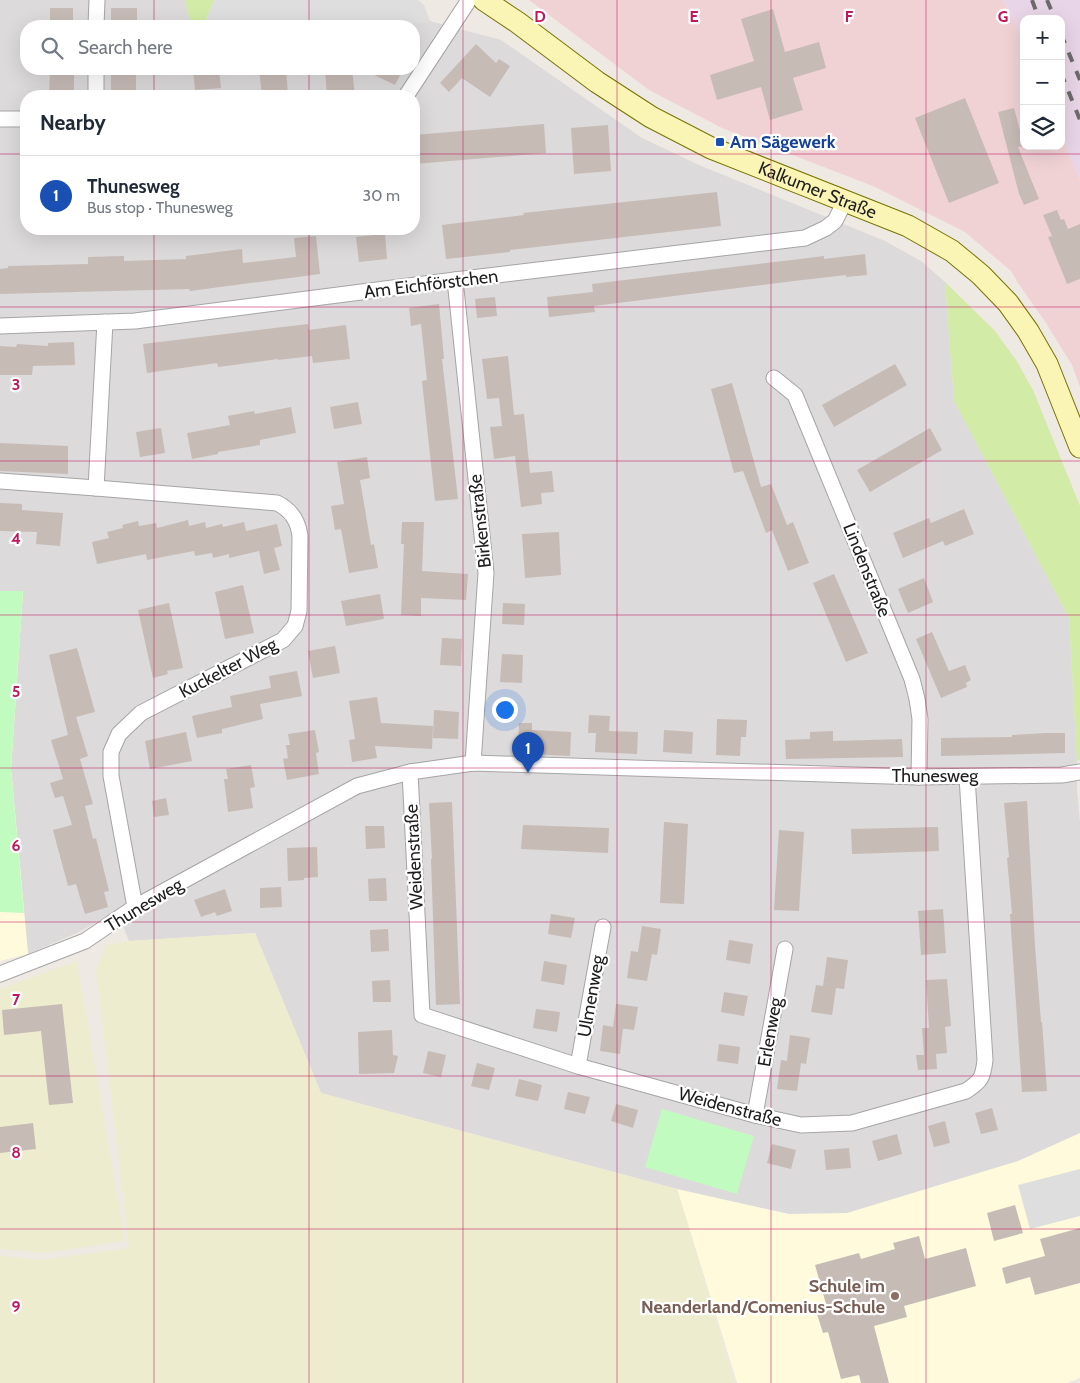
<!DOCTYPE html>
<meta charset="utf-8">
<style>
body{margin:0;font-family:Cabin,sans-serif;background:#f6f6f7;color:#1f2937}
.controls{position:absolute;right:15px;top:15px;display:grid;overflow:hidden;border-radius:10px;box-shadow:0 5px 20px #0002}
.controls button{width:45px;height:45px;display:grid;place-items:center;padding:0;border:0;border-bottom:1px solid #e0e1e3;background:#fff;color:#1f2937;font:25px sans-serif}
.you{position:absolute;left:504px;top:709px;width:18px;height:18px;margin:-12px;border:4px solid #fff;border-radius:50%;background:#1a73e8;box-shadow:0 0 0 8px #1a73e833}
.badge{display:grid;place-items:center;width:32px;height:32px;border-radius:50%;background:#cb001c;color:#fff;font-size:16px;font-weight:700}
.pin{position:absolute;translate:-50% -41px;filter:drop-shadow(0 1px 2px #0008)}
.pin::after{content:'';position:absolute;top:26px;width:18px;height:15px;background:inherit;clip-path:polygon(0 0,100% 0,50% 100%)}
.list{margin:0;padding:0;list-style:none}
h2{display:flex;justify-content:space-between;align-items:center;height:65px;margin:0;padding:0 20px;font-size:21px}
h2 small{font-size:16px;font-weight:400;color:#747a83}
.list li{display:grid;grid-template-columns:32px 1fr auto;gap:15px;align-items:center;box-sizing:border-box;height:80px;padding:0 20px;border-top:1px solid #e0e1e3}
.list b{display:block;font-size:19px;white-space:nowrap}
.list p{margin:0;font-size:16px;white-space:nowrap;color:#747a83}
.list em{font-size:16px;font-style:normal;color:#747a83}
.icon{flex:none;width:28px;height:28px;fill:none;stroke:currentColor;stroke-width:2;stroke-linecap:round;stroke-linejoin:round}
.map{position:relative;flex:none;width:1080px;height:1383px;overflow:hidden}
.search{position:absolute;background:#fff;box-shadow:0 5px 20px #0002;left:20px;top:20px;width:400px;height:55px;display:flex;align-items:center;gap:12px;box-sizing:border-box;padding:0 18px;border-radius:20px;color:#747a83;font-size:19px}
.panel{position:absolute;background:#fff;box-shadow:0 5px 20px #0002;left:20px;top:90px;width:400px;height:145px;border-radius:20px}
.map>svg:first-child{display:block}
</style>
<div class="map">
<svg width="1080" height="1383" viewBox="0 0 1080 1383">
<rect width="100%" height="100%" fill="#efe9e3"/>
<path fill="#dcdadb" fill-rule="evenodd" d="M0,0H185L191,26H26V69H414V26H383L430,21L501,40L642,138L699,165L885,241L921,261L945,282L954,401L1069,618L1077,761V789L1080,822V1378L1067,1383H737L677,1189L321,1093L255,933L129,941L117,911L77,933L28,954L11,769L23,591H0ZM26,96H414V229H26Z"/>
<polygon fill="#f0d2d5" points="529,0 1004,0 1024,44 1024,146 1061,146 1061,132 1080,181 1080,387 1072,365 1046,323 1018,283 1011,271 965,232 873,186 722,128 649,90"/>
<polygon fill="#e8d5e7" points="1004,0 1080,0 1080,181 1061,132 1061,19 1024,19 1024,44"/>
<g fill="#fffadc">
<polygon points="0,591 23,591 11,769 28,954 0,961"/>
<polygon points="1080,1133 1080,1378 1067,1383 737,1383 677,1189 789,1214 847,1213 1018,1161"/>
</g>
<g fill="#eeecce">
<polygon points="255,933 321,1093 677,1189 735,1383 0,1383 0,1256 43,1260 129,1248 96,968 107,945 129,941"/>
<polygon points="77,961 125,1241 44,1253 0,1249 0,989"/>
</g>
<g fill="#d2eba7">
<polygon points="185,0 214,0 204,26 191,26"/>
<polygon points="945,282 995,331 1016,360 1033,390 1080,506 1080,760 1077,761 1069,618 954,401"/>
</g>
<g fill="#c2fbbf">
<polygon points="0,591 23,591 11,769 24,913 0,912"/>
<polygon points="662,1109 754,1136 737,1194 645,1167"/>
</g>
<g fill="#dedede">
<polygon points="214,0 418,0 424,5 430,21 383,26 204,26"/>
<polygon points="1080,1169 1080,1216 1030,1229 1018,1185"/>
</g>
<g fill="#c7bbb6">
<rect x="50" y="8" width="23" height="18"/>
<rect x="111" y="8" width="26" height="18"/>
<polygon points="773,9 785,52 819,42 826,68 793,78 803,110 770,120 761,87 717,100 710,75 754,61 741,19"/>
<polygon points="476,44 496,63 499,59 510,66 490,97 462,78 449,92 440,83"/>
<polygon points="50,69 74,69 74,96 49,96"/>
<rect x="111" y="69" width="25" height="27"/>
<polygon points="193,69 219,69 221,88 195,90"/>
<polygon points="259,69 286,69 288,96 262,96"/>
<polygon points="325,69 352,69 355,96 327,96"/>
<polygon points="362,69 403,69 395,85"/>
<polygon points="965,98 999,183 949,203 915,118"/>
<polygon points="1014,108 1024,146 1018,147 1039,199 1024,205 1019,194 998,112"/>
<polygon points="544,124 546,153 414,164 414,135"/>
<polygon points="608,125 611,171 574,174 571,128"/>
<polygon points="717,192 721,226 510,250 510,252 446,259 442,225 524,215 523,213"/>
<polygon points="1057,210 1061,220 1064,219 1068,229 1080,224 1080,279 1067,284 1048,237 1052,236 1043,215"/>
<polygon points="385,234 387,259 359,262 356,237"/>
<polygon points="316,236 320,274 190,291 189,289 0,294 0,269 8,268 8,266 88,264 88,257 124,256 124,261 186,259 186,256 242,249 243,263 296,257 294,238"/>
<polygon points="865,254 867,275 846,277 846,275 794,281 594,306 595,312 549,317 547,297 593,292 592,284 808,258 824,256 824,259"/>
<polygon points="495,297 497,316 477,318 475,299"/>
<polygon points="439,304 444,359 442,359 458,499 435,501 422,381 427,380 421,324 411,326 409,308"/>
<polygon points="308,324 309,330 346,325 350,359 313,363 312,356 278,360 278,359 218,367 217,363 147,373 143,344"/>
<polygon points="74,342 75,365 33,366 32,375 0,375 0,346 16,347 17,344 48,346 48,343"/>
<polygon points="508,356 514,415 524,414 530,473 552,471 554,492 541,493 542,504 521,507 515,456 494,459 490,427 502,426 499,398 487,399 482,359"/>
<polygon points="895,364 907,385 834,427 822,405"/>
<polygon points="732,383 761,487 771,484 787,525 793,522 809,563 788,571 772,530 766,533 743,471 734,473 711,389"/>
<polygon points="358,402 362,424 334,429 330,407"/>
<polygon points="291,407 296,433 260,440 260,445 218,452 218,454 192,459 187,433 230,425 228,416 254,411 255,414"/>
<polygon points="161,428 165,453 140,457 136,432"/>
<polygon points="930,428 942,450 870,492 857,470"/>
<polygon points="0,443 68,446 68,474 0,471"/>
<polygon points="367,457 370,478 360,480 371,545 374,544 378,568 349,573 341,529 335,530 331,506 344,504 337,462"/>
<polygon points="0,503 22,504 22,510 63,513 60,546 36,544 37,532 0,531"/>
<polygon points="964,509 974,534 945,546 943,541 903,558 893,533 929,518 931,523"/>
<polygon points="188,520 189,526 205,522 206,528 222,524 223,527 244,522 246,531 277,524 282,546 274,548 280,570 264,574 259,551 229,558 229,554 213,558 212,553 195,556 194,551 147,560 146,554 97,564 92,542 109,538 107,532 123,528 122,525 138,521 139,526 156,523 157,528"/>
<polygon points="402,522 424,522 422,571 468,574 466,600 421,598 421,616 401,615 404,544 401,544"/>
<polygon points="559,532 561,575 525,578 522,534"/>
<polygon points="834,574 868,653 846,662 813,583"/>
<polygon points="924,578 933,602 908,613 898,589"/>
<polygon points="243,585 254,633 225,639 215,592"/>
<polygon points="380,594 384,619 346,626 341,601"/>
<polygon points="169,603 183,668 167,671 168,674 153,678 138,610"/>
<polygon points="503,603 525,604 524,625 502,624"/>
<polygon points="932,632 949,671 965,665 971,680 966,683 967,687 941,698 916,639"/>
<polygon points="442,638 462,639 461,666 440,665"/>
<polygon points="335,646 340,673 313,678 308,651"/>
<polygon points="77,648 95,712 76,717 88,756 80,759 93,804 85,806 93,839 96,838 109,891 104,892 108,907 85,914 76,884 68,886 53,830 72,825 63,796 55,798 50,783 63,779 51,740 68,735 49,655"/>
<polygon points="502,654 523,655 522,683 500,682"/>
<polygon points="297,671 302,696 260,704 263,719 222,729 222,733 197,738 192,716 232,707 230,696 271,688 269,676"/>
<polygon points="377,697 381,723 433,726 432,749 375,746 377,758 352,762 349,740 355,739 349,701"/>
<polygon points="434,710 459,712 458,739 433,738"/>
<polygon points="589,715 610,716 609,731 638,732 637,754 595,752 596,733 588,733"/>
<polygon points="717,719 747,720 746,737 741,737 740,756 716,755"/>
<polygon points="519,723 532,723 532,730 571,732 570,756 531,754 531,749 518,748"/>
<polygon points="315,730 319,752 316,753 319,774 287,780 283,759 288,758 286,745 290,745 288,734"/>
<polygon points="664,730 693,732 692,754 663,752"/>
<polygon points="833,731 833,741 902,739 903,757 786,759 785,740 810,739 810,732"/>
<polygon points="186,732 192,761 150,769 145,741"/>
<polygon points="1046,733 1065,733 1065,753 941,756 941,738 1012,737 1012,735"/>
<polygon points="251,765 255,787 250,788 253,808 228,812 224,779 228,779 226,769"/>
<polygon points="166,798 169,815 154,817 152,801"/>
<polygon points="1027,801 1035,946 1041,1022 1042,1022 1047,1091 1022,1092 1010,914 1012,914 1007,858 1009,857 1004,803"/>
<polygon points="452,802 460,1004 436,1005 431,859 432,859 429,803"/>
<polygon points="664,822 688,824 684,904 660,903"/>
<polygon points="523,825 609,828 608,853 521,849"/>
<polygon points="365,826 384,826 385,848 366,849"/>
<polygon points="938,827 939,851 852,854 851,829"/>
<polygon points="779,830 804,832 799,911 774,910"/>
<polygon points="317,847 318,877 304,878 304,880 288,881 287,848"/>
<polygon points="386,878 387,901 369,901 368,879"/>
<polygon points="281,887 282,907 260,908 260,888"/>
<polygon points="225,889 232,911 217,916 215,912 201,917 194,900"/>
<polygon points="943,909 946,953 921,955 918,911"/>
<polygon points="551,914 575,918 571,938 548,934"/>
<polygon points="642,926 661,929 657,955 652,954 647,981 627,978 631,951 638,952"/>
<polygon points="388,929 389,951 371,952 370,930"/>
<polygon points="729,940 753,944 750,964 726,960"/>
<polygon points="827,957 848,960 844,989 836,988 832,1015 811,1012 816,985 823,986"/>
<polygon points="544,961 567,965 564,985 541,981"/>
<polygon points="947,979 951,1026 945,1027 947,1053 936,1054 937,1069 918,1070 916,1055 924,1055 922,1028 929,1028 926,980"/>
<polygon points="390,980 391,1002 373,1002 372,981"/>
<polygon points="724,992 748,996 744,1016 721,1012"/>
<polygon points="62,1004 73,1103 49,1105 41,1031 4,1035 2,1010"/>
<polygon points="616,1004 638,1007 634,1030 619,1028 623,1028 620,1054 600,1051 603,1025 613,1027"/>
<polygon points="536,1009 560,1012 557,1032 533,1028"/>
<polygon points="392,1030 393,1055 398,1056 394,1073 359,1074 358,1032"/>
<polygon points="790,1035 810,1038 806,1064 801,1063 797,1091 777,1089 781,1060 787,1061"/>
<polygon points="719,1044 740,1047 738,1064 717,1061"/>
<polygon points="428,1051 446,1055 441,1077 423,1073"/>
<polygon points="477,1063 495,1068 489,1090 471,1086"/>
<polygon points="519,1079 542,1085 538,1101 515,1096"/>
<polygon points="568,1092 590,1097 585,1114 564,1109"/>
<polygon points="616,1104 638,1110 633,1128 611,1121"/>
<polygon points="992,1108 998,1130 981,1134 975,1113"/>
<polygon points="945,1121 950,1143 934,1147 928,1126"/>
<polygon points="33,1123 36,1149 0,1153 0,1127"/>
<polygon points="897,1134 902,1154 878,1161 872,1141"/>
<polygon points="772,1144 796,1150 791,1169 767,1163"/>
<polygon points="849,1148 851,1168 826,1170 824,1150"/>
<polygon points="1015,1205 1023,1233 994,1241 987,1213"/>
<polygon points="1080,1228 1080,1283 1035,1295 1030,1277 1006,1284 1002,1268 1045,1256 1040,1239"/>
<polygon points="919,1236 925,1259 966,1248 976,1286 904,1306 907,1317 874,1326 889,1383 861,1383 859,1375 841,1379 828,1332 823,1333 817,1314 828,1311 815,1265 859,1253 861,1259 895,1249 893,1243"/>
</g>
<g fill="none" stroke-linecap="round" stroke-linejoin="round">
<defs>
<g id="street">
<polyline points="96,26 97,0"/>
<polyline points="96,96 96,69"/>
<polyline points="406,96 469,0"/>
<polyline points="0,119 26,119"/>
<polyline points="455,280 486,573 473,763"/>
<path d="M105,322L96,488L277,503C291,510 298,520 300,536L299,611L295,626L283,640L141,713L119,734L111,752V776L135,907"/>
<polyline points="0,326 135,321 455,280 805,238 826,228 835,221 845,201"/>
<polyline points="774,378 795,395 912,679 917,699 920,719 919,777"/>
<polyline points="0,481 96,488"/>
<path d="M410,772L422,1015L578,1066L755,1115L801,1125L852,1123L966,1091C981,1081 983,1078 985,1060L967,777"/>
<polyline points="0,974 85,941 135,907 357,786 410,772 473,763 919,777 1062,775 1080,772"/>
<polyline points="578,1066 603,927"/>
<polyline points="755,1115 785,949"/>
</g>
<g id="secondary">
<path id="s1" d="M484,0L517,22L597,82L651,117L711,148L908,226L952,251L981,275L1008,303L1028,331L1047,364L1080,447"/>
</g>
</defs>
<use href="#street" stroke="#a5a5a5" stroke-width="17"/>
<use href="#secondary" stroke="#777402" stroke-width="23"/>
<use href="#street" stroke="#fff" stroke-width="15"/>
<use href="#secondary" stroke="#fbf5b5" stroke-width="21"/>
<g stroke="#6c6c6c" stroke-width="4" stroke-dasharray="10 10" stroke-linecap="butt">
<polyline points="1032,0 1039,19"/>
<polyline points="1047,0 1055,19"/>
<polyline points="1061,34 1080,80"/>
<polyline points="1061,73 1080,120"/>
</g>
</g>
<path fill="none" stroke="#c2185b" stroke-width="1" stroke-opacity="0.55" d="M154,0V26M309,0V26M463,0V1383M617,0V1383M771,0V1383M926,0V1383M154,69V96M309,69V96M0,154H26M414,154H1080M154,229V1383M309,229V1383M0,307H1080M0,461H1080M0,615H1080M0,768H1080M0,922H1080M0,1076H1080M0,1229H1080"/>
<rect fill="#1a4fb4" stroke="#fff" stroke-width="2" x="715" y="137" width="10" height="10" rx="2.5"/>
<circle fill="#8d6e63" stroke="#fff" stroke-width="2" cx="895" cy="1296" r="5"/>
<g text-anchor="middle" stroke-width="4.5" stroke-linejoin="round" paint-order="stroke">
<g font-size="18" font-weight="bold" fill="#164399" stroke="#fff" text-anchor="start">
<text x="730" y="148">Am Sägewerk</text>
</g>
<g font-size="18" fill="#1e1e1e" stroke="#fff">
<text dy="6" stroke="none"><textPath href="#s1" startOffset="386">Kalkumer Straße</textPath></text>
<text transform="translate(431 284) rotate(-7)" y="6">Am Eichförstchen</text>
<text transform="translate(480 521) rotate(-96)" y="6">Birkenstraße</text>
<text transform="translate(867 570) rotate(68)" y="6">Lindenstraße</text>
<text transform="translate(228 668) rotate(-28)" y="6">Kuckelter Weg</text>
<text x="935" y="782">Thunesweg</text>
<text transform="translate(414 857) rotate(-93)" y="6">Weidenstraße</text>
<text transform="translate(144 905) rotate(-31)" y="6">Thunesweg</text>
<text transform="translate(591 996) rotate(-80)" y="6">Ulmenweg</text>
<text transform="translate(770 1032) rotate(-80)" y="6">Erlenweg</text>
<text transform="translate(730 1107) rotate(15)" y="6">Weidenstraße</text>
</g>
<g font-size="18" font-weight="bold" fill="#785e54" stroke="#fff" text-anchor="end">
<text x="885" y="1292">Schule im<tspan x="885" dy="21">Neanderland/Comenius-Schule</tspan></text>
</g>
</g>
<g font-size="16" text-anchor="middle" font-weight="bold" fill="#c2185b" stroke="#fff" stroke-width="4.5" stroke-linejoin="round" paint-order="stroke">
<text x="540" y="22">D</text>
<text x="694" y="22">E</text>
<text x="849" y="22">F</text>
<text x="1003" y="22">G</text>
<text x="16" y="390">3</text>
<text x="16" y="544">4</text>
<text x="16" y="697">5</text>
<text x="16" y="851">6</text>
<text x="16" y="1005">7</text>
<text x="16" y="1158">8</text>
<text x="16" y="1312">9</text>
</g>
</svg>
<div class="controls">
<button>+</button>
<button>−</button>
<button><svg class="icon" aria-label="layers" viewBox="0 0 24 24"><path d="M12 4l9 5-9 5-9-5zM3 14l9 5 9-5"/></svg></button>
</div>
<div class="you"></div>
<div class="pin badge" style="left:528px;top:773px;background:#1a4fb4">1</div>
<div class="search"><svg class="icon" aria-label="search" viewBox="0 0 24 24"><circle cx="10" cy="10" r="6"/><path d="M15 15l6 6"/></svg>Search here</div>
<section class="panel">
<h2>Nearby<small></small></h2>
<ul class="list">
<li><span class="badge" style="background:#1a4fb4">1</span><div><b>Thunesweg</b><p>Bus stop · Thunesweg</p></div><em>30 m</em></li>
</ul>
</section>
</div>
